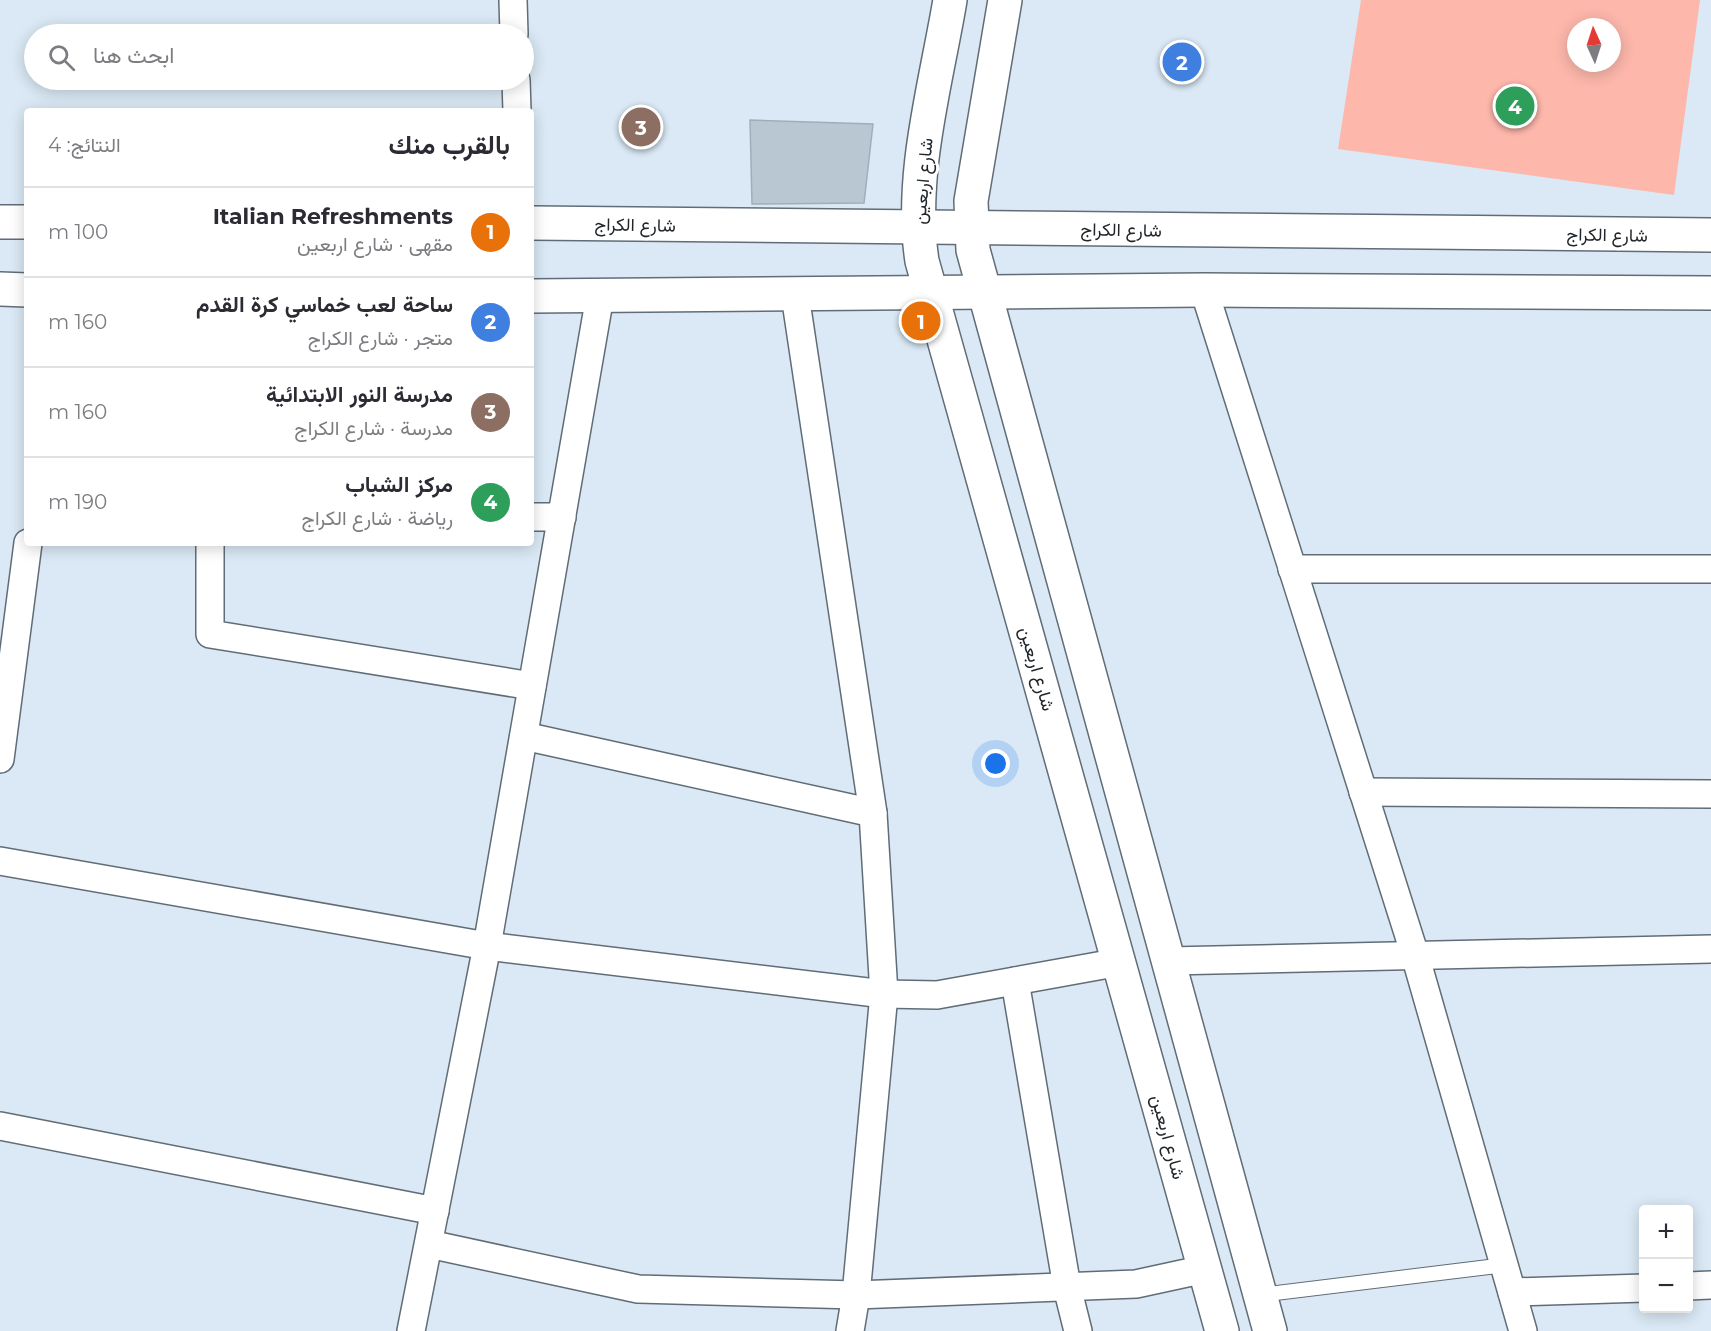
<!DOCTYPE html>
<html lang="ar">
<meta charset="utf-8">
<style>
body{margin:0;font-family:Montserrat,Vazirmatn,sans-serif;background:#f7f7f7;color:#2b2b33;direction:rtl}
.controls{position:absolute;right:18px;bottom:18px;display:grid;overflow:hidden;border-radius:6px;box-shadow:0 3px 15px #0003}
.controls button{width:54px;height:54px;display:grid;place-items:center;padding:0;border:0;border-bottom:2px solid #e1e1e2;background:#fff;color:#2b2b33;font:30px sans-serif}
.compass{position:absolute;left:1567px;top:18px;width:54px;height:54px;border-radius:50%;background:#fff;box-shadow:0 3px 15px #0003;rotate:357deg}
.you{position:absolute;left:996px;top:764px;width:21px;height:21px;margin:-15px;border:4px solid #fff;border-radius:50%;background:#1a73e8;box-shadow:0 0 0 9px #1a73e833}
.badge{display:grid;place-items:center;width:39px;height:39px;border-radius:50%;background:#2563eb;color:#fff;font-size:20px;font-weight:700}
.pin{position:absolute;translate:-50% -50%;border:3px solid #fff;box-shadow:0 2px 6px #0006}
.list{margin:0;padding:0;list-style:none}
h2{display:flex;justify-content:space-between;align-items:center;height:78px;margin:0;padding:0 24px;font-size:26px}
h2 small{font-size:20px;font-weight:400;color:#7c7c81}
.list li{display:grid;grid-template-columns:39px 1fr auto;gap:18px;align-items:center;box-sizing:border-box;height:90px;padding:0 24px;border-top:2px solid #e1e1e2}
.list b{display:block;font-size:22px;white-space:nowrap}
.list p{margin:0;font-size:20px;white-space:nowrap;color:#7c7c81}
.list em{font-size:20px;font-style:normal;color:#7c7c81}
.icon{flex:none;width:33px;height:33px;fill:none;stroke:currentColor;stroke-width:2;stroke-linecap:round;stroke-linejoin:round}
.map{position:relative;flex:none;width:1711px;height:1331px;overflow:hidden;direction:ltr}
.search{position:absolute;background:#fff;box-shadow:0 3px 15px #0003;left:24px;top:24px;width:510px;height:66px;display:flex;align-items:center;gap:15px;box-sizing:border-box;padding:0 21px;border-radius:33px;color:#7c7c81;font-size:22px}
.panel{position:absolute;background:#fff;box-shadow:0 3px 15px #0003;left:24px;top:108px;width:510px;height:438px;border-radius:6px;direction:rtl}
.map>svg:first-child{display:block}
</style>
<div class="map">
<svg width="1711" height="1331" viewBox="0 0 1711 1331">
<rect width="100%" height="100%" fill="#dae9f5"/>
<path fill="#fdb7ab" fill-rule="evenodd" d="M1361,0H1700L1674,195L1338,149ZM1576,27H1612V63H1576Z"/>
<polygon fill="#b8c7d2" stroke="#a1aeba" stroke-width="1.5" points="750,120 873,124 864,203 752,204"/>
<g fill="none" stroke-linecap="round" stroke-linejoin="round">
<defs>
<polyline id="service" points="1260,1295 1505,1265"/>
<g id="minor">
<polyline points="513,0 514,34"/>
<polyline points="516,80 517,111"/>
<polyline points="1204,290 1415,955 1523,1331"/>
<polyline points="795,295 873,813 884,994 856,1295 850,1331"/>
<polyline points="531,517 562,517"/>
<polyline points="210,543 210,634 532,686"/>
<polyline points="1292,569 1711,569"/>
<polyline points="524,736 873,813"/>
<polyline points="0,759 28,543"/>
<polyline points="1363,792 1711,794"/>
<polyline points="0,861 487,946 884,994 937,995 1120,962"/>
<polyline points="1169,961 1711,949"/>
<polyline points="1015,981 1067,1287 1078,1331"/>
<polyline points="0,1126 435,1211"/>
<polyline points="429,1244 638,1289 856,1295 1136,1284 1205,1269"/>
<polyline points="1688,1286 1711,1285"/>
<polyline points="1512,1292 1644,1288"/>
<polyline points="411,1331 487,946 600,296"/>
</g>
<g id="tertiary">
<polyline points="0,222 27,222"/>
<polyline points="531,223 1711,235"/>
<polyline points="0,289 27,290"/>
<polyline points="531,296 1204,290 1711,293"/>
</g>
<g id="secondary">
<path d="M950,0C936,84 909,176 922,261L1222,1331"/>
<polyline points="1005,0 971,201 973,250 1270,1331"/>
</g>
</defs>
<use href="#service" stroke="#606d77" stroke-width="16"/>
<use href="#minor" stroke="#606d77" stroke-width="30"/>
<use href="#tertiary" stroke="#606d77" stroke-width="36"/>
<use href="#secondary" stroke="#606d77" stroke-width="36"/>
<use href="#service" stroke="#fff" stroke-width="14"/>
<use href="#minor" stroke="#fff" stroke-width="27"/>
<use href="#tertiary" stroke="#fff" stroke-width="33"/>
<use href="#secondary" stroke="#fff" stroke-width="33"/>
</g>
<g text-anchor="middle" stroke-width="6" stroke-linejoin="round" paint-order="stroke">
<g font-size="18" fill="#21262a" stroke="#fff">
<text transform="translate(923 181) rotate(-85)" y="6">شارع اربعين</text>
<text transform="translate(635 225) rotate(1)" y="6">شارع الكراج</text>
<text transform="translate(1121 230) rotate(1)" y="6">شارع الكراج</text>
<text transform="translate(1607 235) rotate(1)" y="6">شارع الكراج</text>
<text transform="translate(1037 669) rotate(74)" y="6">شارع اربعين</text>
<text transform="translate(1168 1137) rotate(75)" y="6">شارع اربعين</text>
</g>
</g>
</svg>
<div class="controls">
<button>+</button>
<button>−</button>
</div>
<svg class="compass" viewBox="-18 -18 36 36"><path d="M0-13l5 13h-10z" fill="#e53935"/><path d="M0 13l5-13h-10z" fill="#7c7c81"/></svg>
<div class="you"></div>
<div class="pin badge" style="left:921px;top:321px;background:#e8710a">1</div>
<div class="pin badge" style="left:1182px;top:62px;background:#3f7fe0">2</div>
<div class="pin badge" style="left:641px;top:127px;background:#8d6e63">3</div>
<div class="pin badge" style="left:1515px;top:106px;background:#2e9e5b">4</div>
<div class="search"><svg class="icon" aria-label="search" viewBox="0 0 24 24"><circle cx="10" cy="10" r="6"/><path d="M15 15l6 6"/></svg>ابحث هنا</div>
<section class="panel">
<h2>بالقرب منك<small>النتائج: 4</small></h2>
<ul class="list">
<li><span class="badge" style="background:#e8710a">1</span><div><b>Italian Refreshments</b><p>مقهى · شارع اربعين</p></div><em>100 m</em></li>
<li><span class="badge" style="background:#3f7fe0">2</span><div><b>ساحة لعب خماسي كرة القدم</b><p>متجر · شارع الكراج</p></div><em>160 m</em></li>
<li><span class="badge" style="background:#8d6e63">3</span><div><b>مدرسة النور الابتدائية</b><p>مدرسة · شارع الكراج</p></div><em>160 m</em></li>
<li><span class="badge" style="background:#2e9e5b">4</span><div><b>مركز الشباب</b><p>رياضة · شارع الكراج</p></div><em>190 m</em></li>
</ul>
</section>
</div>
